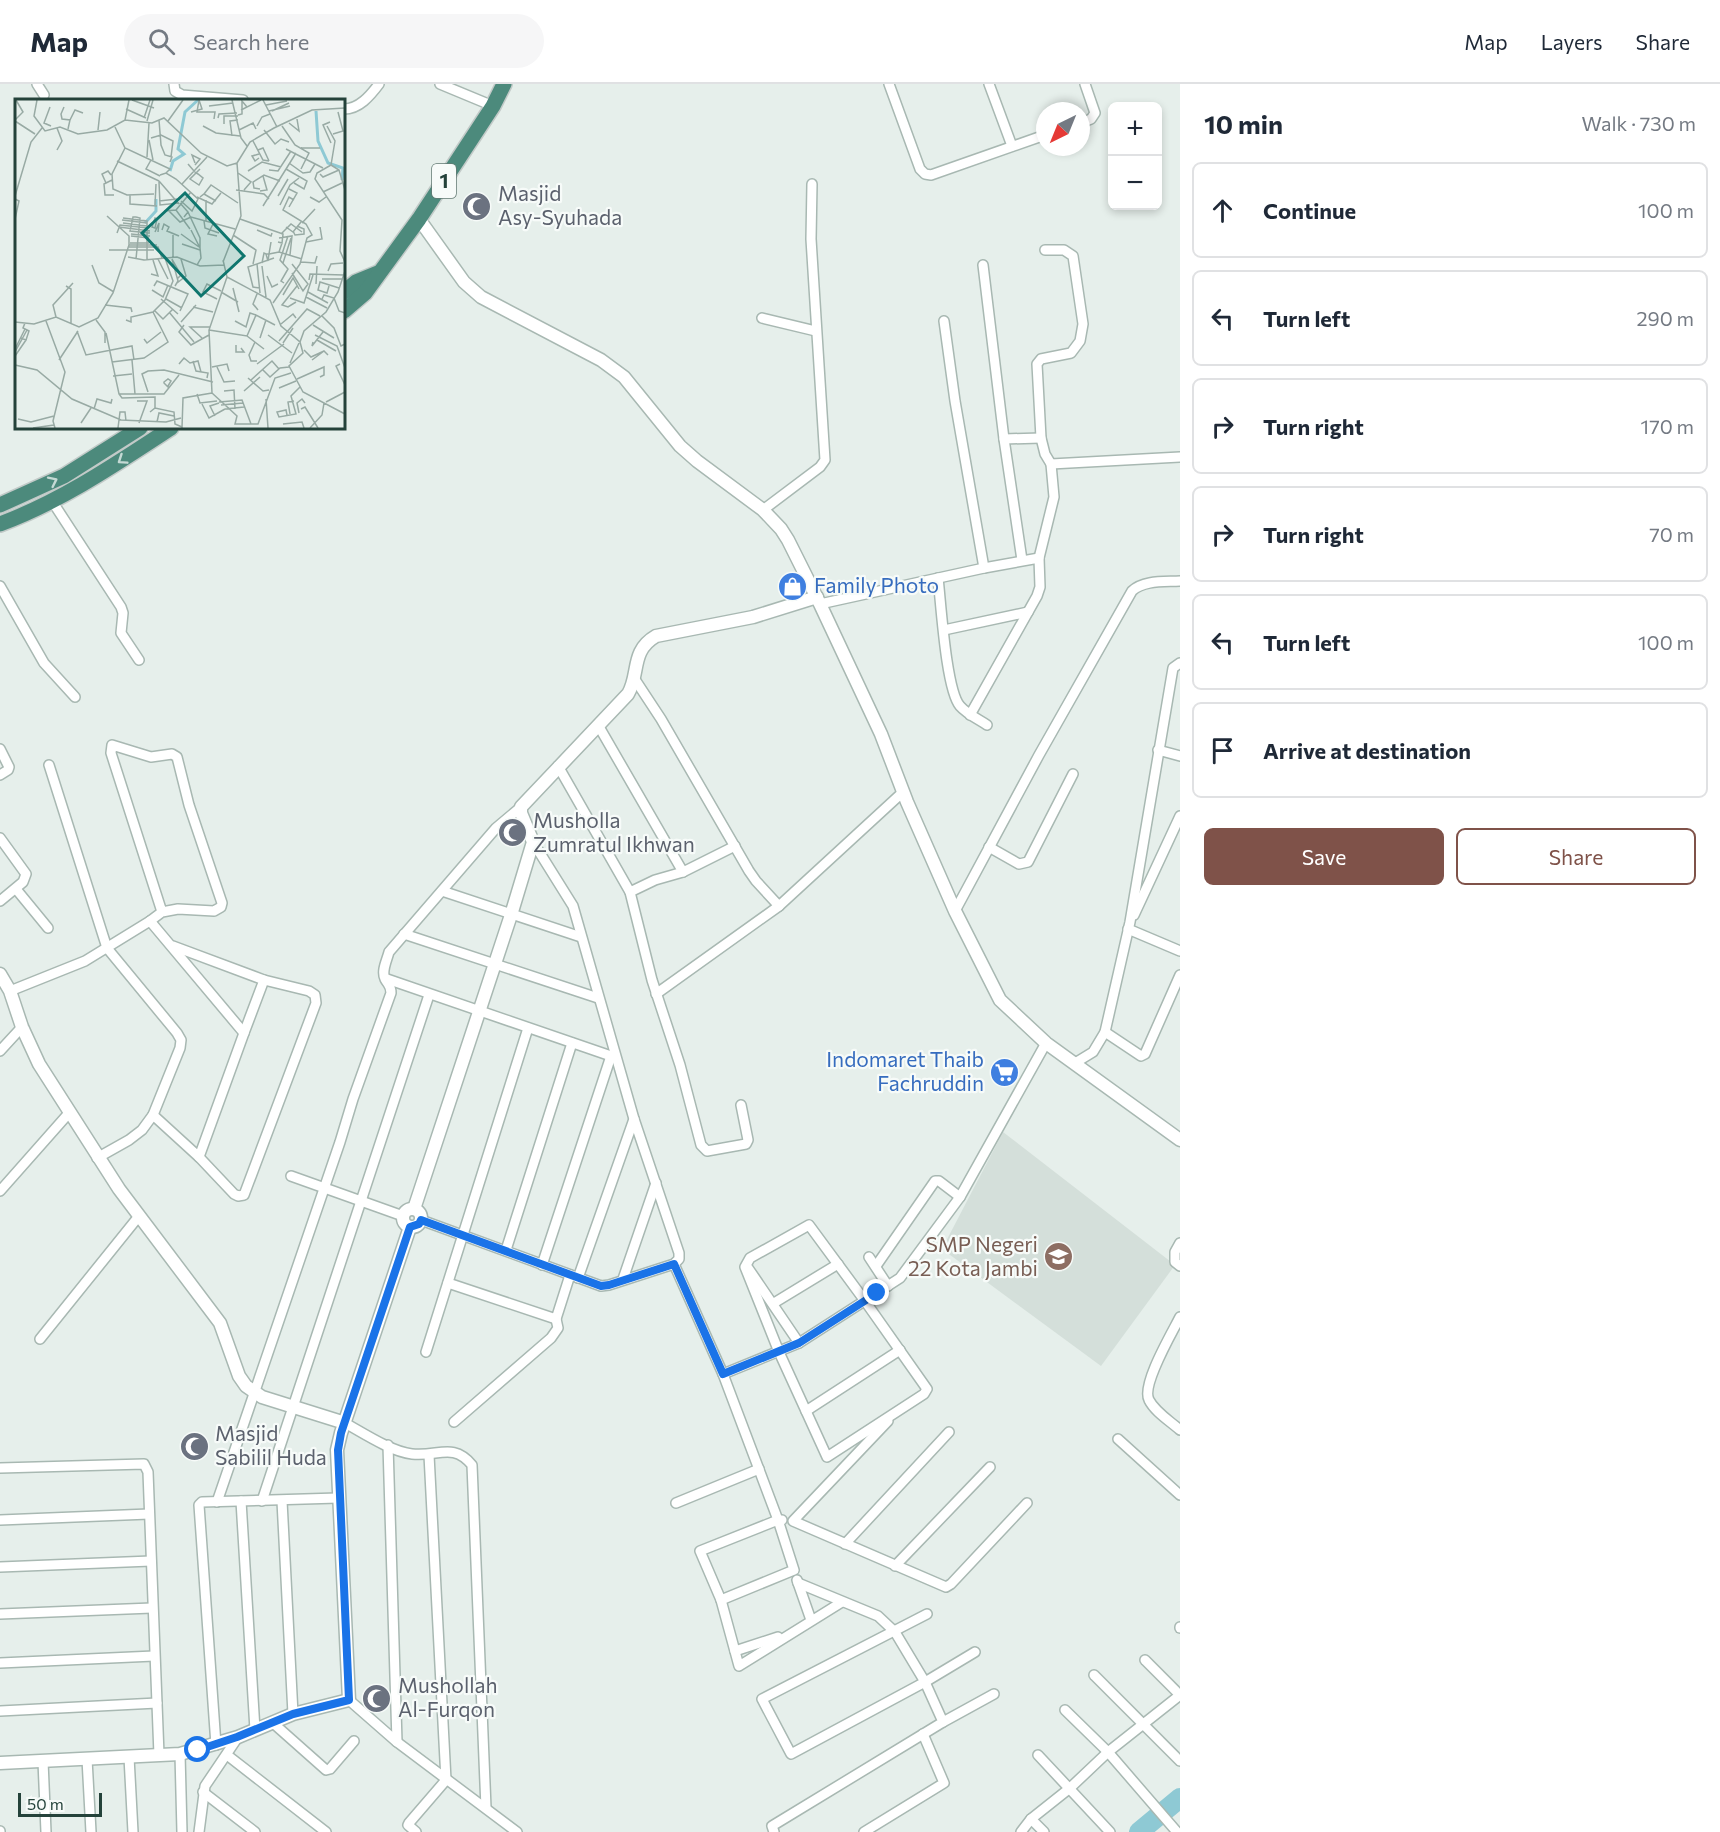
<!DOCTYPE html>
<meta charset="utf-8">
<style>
body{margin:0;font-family:Commissioner,sans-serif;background:#f6f6f7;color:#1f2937}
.controls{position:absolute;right:18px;top:18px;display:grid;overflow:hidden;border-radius:9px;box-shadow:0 3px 9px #0003}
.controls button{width:54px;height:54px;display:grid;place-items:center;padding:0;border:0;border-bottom:2px solid #e0e1e3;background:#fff;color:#1f2937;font:30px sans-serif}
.compass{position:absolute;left:1036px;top:18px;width:54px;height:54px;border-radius:50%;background:#fff;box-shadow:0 3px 9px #0003;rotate:223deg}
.scale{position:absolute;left:18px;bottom:15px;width:84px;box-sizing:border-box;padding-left:6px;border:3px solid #24423a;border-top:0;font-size:16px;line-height:21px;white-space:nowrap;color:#24423a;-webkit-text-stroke:4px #f7fbf9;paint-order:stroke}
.stop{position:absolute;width:18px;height:18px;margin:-14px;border:4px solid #1a73e8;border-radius:50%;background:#fff}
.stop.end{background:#1a73e8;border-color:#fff;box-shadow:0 2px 6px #0008}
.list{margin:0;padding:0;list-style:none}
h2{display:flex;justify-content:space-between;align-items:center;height:78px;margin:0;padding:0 24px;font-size:26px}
h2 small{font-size:20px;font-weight:400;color:#747a83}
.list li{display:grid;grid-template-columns:39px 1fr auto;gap:18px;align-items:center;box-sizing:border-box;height:96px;margin:0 12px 12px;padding:0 12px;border:2px solid #e0e1e3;border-radius:9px}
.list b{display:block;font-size:22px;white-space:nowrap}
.list em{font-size:20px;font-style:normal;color:#747a83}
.actions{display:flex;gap:12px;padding:18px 24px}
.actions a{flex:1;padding:14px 0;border:2px solid #7f5249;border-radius:9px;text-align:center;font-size:21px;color:#7f5249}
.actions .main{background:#7f5249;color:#fff}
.icon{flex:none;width:33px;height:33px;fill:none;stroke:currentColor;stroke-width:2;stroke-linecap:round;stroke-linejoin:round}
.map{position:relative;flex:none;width:1180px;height:1748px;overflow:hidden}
header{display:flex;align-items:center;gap:36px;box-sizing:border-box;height:84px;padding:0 30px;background:#fff;border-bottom:2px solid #e0e1e3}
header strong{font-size:28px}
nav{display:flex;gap:33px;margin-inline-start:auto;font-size:21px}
.search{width:420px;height:54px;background:#f6f6f7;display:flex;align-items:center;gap:15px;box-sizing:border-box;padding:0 21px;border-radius:33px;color:#747a83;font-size:22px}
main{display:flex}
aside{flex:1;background:#fff}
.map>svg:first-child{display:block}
</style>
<header>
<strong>Map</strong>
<div class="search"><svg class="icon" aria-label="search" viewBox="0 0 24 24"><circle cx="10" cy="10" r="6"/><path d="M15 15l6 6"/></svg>Search here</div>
<nav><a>Map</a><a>Layers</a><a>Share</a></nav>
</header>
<main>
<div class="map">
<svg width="1180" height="1748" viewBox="0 0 1180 1748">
<rect width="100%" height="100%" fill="#e6efeb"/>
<polygon fill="#d4dfda" points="1003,1048 1175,1181 1101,1282 942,1165"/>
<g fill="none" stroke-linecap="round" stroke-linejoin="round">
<polyline stroke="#8ec9d4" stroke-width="20" points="1139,1748 1180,1714"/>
<defs>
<g id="minor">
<polyline points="37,0 44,11"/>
<polyline points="174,0 175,7 182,11 243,16"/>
<polyline points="440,0 493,22"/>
<polyline points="889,0 920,85 925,90 931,91 1045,51"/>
<polyline points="989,0 1012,62"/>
<path d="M344,25C359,25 370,12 379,0"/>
<polyline points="1081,39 1091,35 1095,29 1085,0"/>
<polyline points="983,181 1004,355 1022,476"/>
<polyline points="762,234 816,247"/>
<polyline points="944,237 955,317 984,484"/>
<polyline points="1004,355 1041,354"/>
<polyline points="1051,380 1180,373"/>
<polyline points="52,417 121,523 123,529 121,549 139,576"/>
<polyline points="763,426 820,383 825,376 811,155 812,100"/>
<polyline points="1039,474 1054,413 1051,380 1045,370 1041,354 1037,280 1041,275 1071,269 1080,257 1083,240 1073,172 1064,166 1045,166"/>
<path d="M938,494C941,519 946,606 960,622C967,630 978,635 987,641"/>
<polyline points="0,502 44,579 75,613"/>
<polyline points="820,520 984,484 1039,474 1040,503 1037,512 970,631"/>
<polyline points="944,546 1028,528"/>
<polyline points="634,594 661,635 749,787 756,797 779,822"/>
<polyline points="598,641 683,788"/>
<polyline points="0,665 9,683 8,686 0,691"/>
<polyline points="1158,666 1180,672"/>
<polyline points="49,681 107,864 177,949 181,956 180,964 153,1031 142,1046 129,1056 97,1074"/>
<polyline points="558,682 630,808 652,896 680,981 701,1061 707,1067 746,1060 748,1056 741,1021"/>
<polyline points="0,754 26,790 23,798 0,817"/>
<polyline points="989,763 1019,780 1028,778 1073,690"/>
<polyline points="16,805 48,844"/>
<polyline points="442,807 581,853"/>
<polyline points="630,808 655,796 683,788 735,762"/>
<path d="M955,827L1039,671L1132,507C1144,496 1164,498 1180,497"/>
<polyline points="1134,831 1180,732"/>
<polyline points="150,837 244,949 199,1073 153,1031"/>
<polyline points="1128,845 1180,867"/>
<polyline points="404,850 598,914"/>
<polyline points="173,862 264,896 244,949"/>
<polyline points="387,895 611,972 615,971"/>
<polyline points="10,907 85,877 150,837 162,828 178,825 214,827 221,823 222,819 189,721 177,673 172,670 151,673 112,661 111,669 162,828"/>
<polyline points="656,910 779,822 903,708"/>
<polyline points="1105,948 1141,972 1145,970 1180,891"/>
<polyline points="0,967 22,943"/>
<polyline points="1075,979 1093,968 1105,948 1130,838 1173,584 1180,579"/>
<polyline points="199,1073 234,1110 238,1112 244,1111 316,919 315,911 309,907 264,896"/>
<polyline points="291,1092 403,1132"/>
<polyline points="0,1107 69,1029"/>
<polyline points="421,1136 601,1202 609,1201 674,1180 679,1175 679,1169 634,1035 573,822 533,758"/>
<polygon points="809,1141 865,1217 927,1305 924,1310 827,1373 779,1268 745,1183 750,1174"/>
<polyline points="1180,1159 1175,1168 1175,1178 1180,1182"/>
<polyline points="506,1166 572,959"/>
<polyline points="869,1173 888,1202"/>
<polyline points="674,1180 723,1290 778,1436 700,1467 721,1516 739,1582 842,1518"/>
<polyline points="542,1181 611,972"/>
<polyline points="876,1182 935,1097 939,1097 960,1113"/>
<polyline points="748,1184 799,1259"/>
<polyline points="578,1194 634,1035"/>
<polyline points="623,1195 656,1099"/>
<polyline points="448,1199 556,1235 570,1191"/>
<polyline points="774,1219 838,1180"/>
<path d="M1180,1233C1172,1249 1141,1301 1149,1316C1155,1328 1170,1337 1180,1346"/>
<polyline points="40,1255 139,1132"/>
<polyline points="426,1268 528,944"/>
<polyline points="723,1290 799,1259 900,1194 960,1113 1046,959"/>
<polyline points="806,1327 900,1266"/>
<polyline points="888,1337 793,1437 946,1503 951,1500 1027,1419"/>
<polyline points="454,1338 551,1254 558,1244 556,1235"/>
<path d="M345,1339C363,1349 392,1368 412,1370C438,1373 453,1358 472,1381L486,1724"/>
<polyline points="1118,1355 1180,1411"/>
<polyline points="388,1361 397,1658"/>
<polyline points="0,1384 144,1380 148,1388 159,1671"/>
<polyline points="241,1417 255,1646"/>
<polyline points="262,1417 429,911"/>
<polyline points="282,1417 293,1630"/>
<path d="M217,1418L340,1058L353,1015L391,909C391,901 388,901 385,895C381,887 387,876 389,868L496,744L521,723"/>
<polyline points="676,1419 759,1385"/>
<polyline points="0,1436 149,1430"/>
<polyline points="845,1460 949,1348"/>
<polyline points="895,1482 990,1383"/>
<polyline points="0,1483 151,1477"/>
<polyline points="797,1496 811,1536"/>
<polyline points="721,1516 794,1486 778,1436 782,1436"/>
<polyline points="0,1530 152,1524"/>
<polyline points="927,1530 762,1615 791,1670 925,1598 975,1568"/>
<polyline points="1180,1543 1180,1544"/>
<polyline points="735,1567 778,1553"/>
<polyline points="1145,1576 1180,1611"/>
<polyline points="0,1579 154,1572"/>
<polyline points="1094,1591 1180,1677"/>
<polyline points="349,1616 397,1658 517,1748"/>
<polyline points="1065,1626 1108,1668 1177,1748"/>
<polyline points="0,1627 157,1619"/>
<polyline points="943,1638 994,1610"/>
<polyline points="273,1639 326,1686 330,1685 354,1657"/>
<polyline points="216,1661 199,1421 202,1418 338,1414"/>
<polyline points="180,1670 182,1748"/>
<polyline points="227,1671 326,1748"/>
<polyline points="1038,1671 1110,1748"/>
<polyline points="129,1673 133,1748"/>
<polyline points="87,1675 91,1748"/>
<polyline points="43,1677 46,1748"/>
<polyline points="203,1708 255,1748"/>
<polyline points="1031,1735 1044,1748"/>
<polyline points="0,1747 0,1748"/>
<polyline points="199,1748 205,1702 238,1653"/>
<polyline points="416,1748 408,1741 409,1739 446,1696 429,1371"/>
<polyline points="774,1748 772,1742 943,1638 925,1598 895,1548 878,1532 798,1499"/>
<polyline points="864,1748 944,1699 923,1650"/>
<polyline points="1021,1748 1031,1735 1070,1704 1108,1668 1180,1611"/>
</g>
<g id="tertiary">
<polyline points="419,135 464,198 481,213 601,276 624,293 680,362 697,377 763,426 781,445 788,456 820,520 881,650 907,718 955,827 1000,916 1046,959 1180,1056"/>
<polyline points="0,890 10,907 22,943 39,980 119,1105 220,1239 239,1292 246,1302 262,1313 345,1339"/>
<path d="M414,1125L511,831L533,758L521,729V723L628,610C640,590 630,567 656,552L753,533L817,513"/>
<circle cx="412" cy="1134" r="9"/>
<polyline points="0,1679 180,1670 238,1653 293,1630 349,1616 337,1366 341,1349 410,1143"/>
</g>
<g id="trunk">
<polyline points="344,208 356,198 378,189"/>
<polyline points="344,227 365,209 419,135 493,22 504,0"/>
<polyline points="0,421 64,392 140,344"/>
<path d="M0,440C62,417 116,380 171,344"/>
</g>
</defs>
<use href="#minor" stroke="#a8b8b2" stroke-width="12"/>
<use href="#tertiary" stroke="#a8b8b2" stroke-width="15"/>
<use href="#trunk" stroke="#c2cac8" stroke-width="18"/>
<use href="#minor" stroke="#fff" stroke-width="9"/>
<use href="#tertiary" stroke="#fff" stroke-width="12"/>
<use href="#trunk" stroke="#4c8a7c" stroke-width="15"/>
</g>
<defs><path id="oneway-chevron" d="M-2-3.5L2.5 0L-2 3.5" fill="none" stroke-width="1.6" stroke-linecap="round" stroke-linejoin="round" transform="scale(1.5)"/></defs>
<g stroke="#c4d9d4">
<use href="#oneway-chevron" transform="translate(122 376) rotate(146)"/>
<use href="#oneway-chevron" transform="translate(53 397) rotate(-26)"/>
</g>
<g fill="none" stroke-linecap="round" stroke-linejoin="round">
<polyline stroke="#1a73e8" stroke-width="8" points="198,1666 237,1653 293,1630 349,1616 338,1366 341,1349 410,1143 419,1140 421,1136 601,1202 609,1201 674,1180 723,1290 799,1259 877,1209"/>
</g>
<defs>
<symbol id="mosque-disc" viewBox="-11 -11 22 22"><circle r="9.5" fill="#6b7280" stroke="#f7fbf9"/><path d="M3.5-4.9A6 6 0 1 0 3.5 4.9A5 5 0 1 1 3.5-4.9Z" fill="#fff"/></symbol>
<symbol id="shop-disc" viewBox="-11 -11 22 22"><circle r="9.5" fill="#3f7fe0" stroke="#f7fbf9"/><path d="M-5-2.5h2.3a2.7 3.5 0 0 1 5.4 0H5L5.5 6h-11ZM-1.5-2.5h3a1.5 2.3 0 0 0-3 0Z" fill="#fff"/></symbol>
<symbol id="supermarket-disc" viewBox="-11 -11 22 22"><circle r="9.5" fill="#3f7fe0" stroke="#f7fbf9"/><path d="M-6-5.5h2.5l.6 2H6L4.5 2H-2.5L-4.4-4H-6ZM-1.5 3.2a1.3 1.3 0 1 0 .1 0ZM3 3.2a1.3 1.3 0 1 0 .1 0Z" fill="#fff"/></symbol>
<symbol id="school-disc" viewBox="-11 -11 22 22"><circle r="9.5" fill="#8d6e63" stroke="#f7fbf9"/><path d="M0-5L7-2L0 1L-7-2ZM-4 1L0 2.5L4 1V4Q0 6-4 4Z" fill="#fff"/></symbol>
</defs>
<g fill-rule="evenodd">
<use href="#mosque-disc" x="460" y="106" width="33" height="33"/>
<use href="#shop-disc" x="776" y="486" width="33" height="33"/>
<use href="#mosque-disc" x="496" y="732" width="33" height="33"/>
<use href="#supermarket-disc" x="988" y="972" width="33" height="33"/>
<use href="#school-disc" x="1042" y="1156" width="33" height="33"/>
<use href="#mosque-disc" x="178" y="1346" width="33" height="33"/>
<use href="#mosque-disc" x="360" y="1598" width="33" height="33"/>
</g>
<g text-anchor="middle" stroke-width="4.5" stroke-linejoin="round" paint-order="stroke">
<rect fill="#f7fbf9" stroke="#637a73" stroke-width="1.5" x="432" y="80" width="24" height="34" rx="4.5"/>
<g font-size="20" font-weight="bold" fill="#24423a">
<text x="444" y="104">1</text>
</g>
<g font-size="21" fill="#5b616d" stroke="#f7fbf9" text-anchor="start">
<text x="498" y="117">Masjid<tspan x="498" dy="24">Asy-Syuhada</tspan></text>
<text x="533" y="744">Musholla<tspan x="533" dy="24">Zumratul Ikhwan</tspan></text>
<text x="215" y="1357">Masjid<tspan x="215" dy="24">Sabilil Huda</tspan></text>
<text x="398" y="1609">Mushollah<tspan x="398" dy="24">Al-Furqon</tspan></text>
</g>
<g font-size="21" fill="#366cbe" stroke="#f7fbf9" text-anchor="start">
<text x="814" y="509">Family Photo</text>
<text x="984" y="983" text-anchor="end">Indomaret Thaib<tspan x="984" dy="24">Fachruddin</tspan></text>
</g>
<g font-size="21" fill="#785e54" stroke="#f7fbf9" text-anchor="end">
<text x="1038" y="1168">SMP Negeri<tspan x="1038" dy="24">22 Kota Jambi</tspan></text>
</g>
</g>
<g transform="translate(15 15)">
<rect width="330" height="330" fill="#e6efeb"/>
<path fill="none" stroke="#8ec9d4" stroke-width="3" d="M301,12L303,42L313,64L328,69L327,81M155,72L158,62L169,55L163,50L170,13L183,1M130,124L141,112V100"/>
<path fill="none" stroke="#98aaa4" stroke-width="1.5" d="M22,1L19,17L30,32L45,28L63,35L92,31L110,21L137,24L149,19L186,54L212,67L222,64L226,117L208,163M117,1L139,9M184,1L182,13H200L199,20M217,1L226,39L232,47M248,1L262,28M251,6L272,2M194,7L218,4M35,8L29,24L36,27M49,8L46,15L47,20L55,21L53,30M111,10L131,19M226,11L246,1M254,12L275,7M257,12L274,4M176,13L187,10L184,1M223,16L227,15V2L232,8M129,19L135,1M203,19L204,15L222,14M0,21L8,13L1,1M55,21L60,11L68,14M110,21L114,1M144,21L146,46L150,56L157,58L155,63M0,22L20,35M132,22L138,1M153,22L168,1M315,23L308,26L316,44M274,24L284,32L282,20M209,25V17H223M188,27L201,34L225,37M242,27L247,18L255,15M267,27L280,46L294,54L286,70M312,27L320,42L316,66M100,28L110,49L155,70L151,74M42,29L47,42L42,51M83,31L85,13M224,31L238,24L241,30M249,31L260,45L266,40L274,43M318,35L328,32L323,13M217,37L215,22L223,21M136,39L146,36L158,42L156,58M134,41L138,61M238,42L248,61L254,62M110,49L97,75L98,90L112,96L139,95M286,49H305M271,50L308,69M243,51L248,49L254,62M132,58L134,24M244,59L240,62L237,57L244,55M136,61L131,70L145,77M102,62L144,82M222,64L235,43L259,29L297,11L330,9M274,64L288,74L295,73L300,65M173,65L179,72L181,74L183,75L188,79L184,86L175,80L185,70M180,66L185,60L177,56L180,64M316,66L302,74L300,80L327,121L325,152L330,163M316,66L324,71L330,91M271,70L292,82L289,90L279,84M254,71L263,72L276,52M233,72L247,63L266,68M223,74L236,83L229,91M305,75L308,78L324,71M145,76L151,74L161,80L183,100L177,112L166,102M97,81L89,85L90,96H99M144,82L164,105M144,83L145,106L164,104M91,84L87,75L93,72L96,76M167,85L192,58M245,90L239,89L238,83L249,76L265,82M274,90L282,94L274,108M221,91L249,95L254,100M245,92L252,91L248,77M308,93L327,84M189,95L196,86L223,104M115,96V105L142,107M0,97L16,43L27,29M263,97L273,80M182,98L197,105L206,94M185,98L189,95L201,102M295,98L304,103L311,98M0,100L4,102L0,120M191,101V122M144,102L162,100M165,104L173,113L169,118M140,106L141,85M265,106L275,86L284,79M248,107L281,54M153,111L165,123L176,118L220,130M161,111L176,93M149,112L161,111L175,130M173,113L185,139V149M121,118H118L115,132L135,134M108,119L132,122V161M140,119L142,120L140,129L137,128ZM225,120L268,135L267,144L263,143M107,121L132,124M189,122L190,129L204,134M108,124L132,127M287,124L300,110M198,125L193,135L202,137M104,128L135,132M271,128L278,133L286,123M147,131L149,125L154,128L152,132L164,137M176,131L185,149L186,159L182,166M242,131L256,137L257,134M278,132L280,136L289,135V130L282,127M140,133L144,124L143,133M102,134L105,126L133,129M116,135L135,137M166,135L184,148M266,135L276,125L287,133M158,136V158M218,136L241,151L238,165M116,137L134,139M264,139L277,137L275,156M256,143L254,155L264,153M291,143L307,140L305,128M115,144H134M267,144L264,153L287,160M167,145L185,151M114,146H142M114,148H143L147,159M94,151H113M113,151H139M113,158L129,161L162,158L185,167L209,166M121,160L125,119L121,118M143,160L153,180M157,160L163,182L160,187M157,160L166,176L162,180M208,161L212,178L255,201L266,227L285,243L288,254L274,267L288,293L330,315M286,163L300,164L302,157M247,164L249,154L251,155H254L253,162L251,155M268,164L276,139M242,165L245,194M277,165L293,185L288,192L277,174M77,166L84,184L99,193M247,167L251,198M313,172L316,165L328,164M136,175L143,177L138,161M252,177L257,188L263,185M307,180H328M294,181L295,175L329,176M162,184L171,177L166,160M269,184L266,182L273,170L265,161L273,137M301,185L302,167M51,187L56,190V224M139,187L142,182L173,195L165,212M314,187L312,194L303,191L305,183L324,189M218,189L224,213M245,189L238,188L233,168L259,159M137,191L148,198L153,186M206,193L223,203M293,193L313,204M268,196L278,179L284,190M291,198L312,209M275,199L289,204L298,176M146,200L163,215M151,200L167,209M202,200L188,193L192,185L206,192M307,200L309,196L319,199L324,212L330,214M281,203L273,208L267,206L282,187M258,204L285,165L292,139L297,136L291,125L268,111L274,98L279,101M90,206L116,209L117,213M239,206L243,211L238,205L242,195M178,208L198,213M140,212L148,220L158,210M154,213L179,243M307,217L319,229L326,247L330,245M41,218L38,206L58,184M81,221L90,233V244M111,221L116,223V218L138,213L150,201L158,182L150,159M31,222L50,273L38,322L40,329M220,222L231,228L235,214L241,216M0,223L19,225L41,218L64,228L83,219L98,194L114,146V137L92,117M166,223L181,206M10,224L8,229L14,232L11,241M266,225L278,215L281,219M169,226L164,233L176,246L194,236M298,226L319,239M194,231L232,237L241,216L260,226M62,232L71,256L117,247L119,261M91,234L104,295L107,299L140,298V309M253,236L277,254M300,236L322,247L330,269M232,237L249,250M187,239L175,228H195M245,239L251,221M129,240L132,244L146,233M302,241L321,252M264,242L292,210L305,217M240,243L234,256L236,262H242M285,243L289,232L311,213L323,193L330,172M298,243L297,247L308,233M268,244L278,229M221,246V253H229L226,249M0,250L10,230M289,251L296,258L309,252M0,253L12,231M0,257L11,241L6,239M44,261L63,232M117,261L120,295M297,261L309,252L313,256M178,262L181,272L193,274L192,279M97,263L129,259L153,243L138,213M275,264L284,244M164,265L169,259L175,264L183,262L186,273M242,265L269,245M325,265L321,267L330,286M0,266L22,271L57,300L106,321L151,323L166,319M197,268L212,265L214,272M202,268L209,283L220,282M248,271L255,278L265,269L274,268M98,277L117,275M233,279L248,292L254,291M282,280L309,268V276L305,278M236,281L257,262L264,270M153,287L156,282L153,280L149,283V284L154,289M264,289L281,282M209,292L219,291L220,310M229,292L245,278M133,293L127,275L133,272L149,271L198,283M197,294L222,317L220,325H243L260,279L276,274M197,294L194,231L212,178M104,295H149L164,276M182,295L185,304L202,302M251,300L253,329M122,302H132L124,324M204,303L227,301L236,325M311,303L330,293M187,305L194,319L210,310M206,306L228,304M79,310L82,300L96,304L97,300M210,310L229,308M286,310L290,308L303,329M135,313L140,309L159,313L160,325L167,328M284,314L282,304L287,300L290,304M275,315L273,303L279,302M272,316L271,311L262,313L264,318L281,315L276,297L285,288M200,317L195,307L204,304M3,320L16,323L39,317M142,323L144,314L159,317M66,324L76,309M268,325L287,323L289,329M18,329L39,326M103,329L105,313H110L111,322M167,329L168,299L197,294M295,329L307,316L309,304"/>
<path fill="#0f766e" fill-opacity="0.15" stroke="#0f766e" stroke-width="3" d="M170,94L229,157L186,197L127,134Z"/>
<rect width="330" height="330" fill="none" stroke="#24423a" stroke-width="3"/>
</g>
</svg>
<div class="controls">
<button>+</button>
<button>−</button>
</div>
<svg class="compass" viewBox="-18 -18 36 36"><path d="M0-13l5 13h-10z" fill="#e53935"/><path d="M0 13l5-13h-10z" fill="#747a83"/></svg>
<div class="scale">50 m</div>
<div class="stop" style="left:198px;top:1666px"></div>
<div class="stop end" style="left:877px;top:1209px"></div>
</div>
<aside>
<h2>10 min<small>Walk · 730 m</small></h2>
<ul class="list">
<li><svg class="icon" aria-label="ahead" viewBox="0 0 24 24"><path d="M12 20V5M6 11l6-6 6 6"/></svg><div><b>Continue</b></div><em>100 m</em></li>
<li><svg class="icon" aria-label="left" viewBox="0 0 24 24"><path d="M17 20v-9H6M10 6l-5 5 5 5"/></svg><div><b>Turn left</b></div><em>290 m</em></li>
<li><svg class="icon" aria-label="right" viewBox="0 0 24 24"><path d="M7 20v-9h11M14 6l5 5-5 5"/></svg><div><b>Turn right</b></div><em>170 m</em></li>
<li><svg class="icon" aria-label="right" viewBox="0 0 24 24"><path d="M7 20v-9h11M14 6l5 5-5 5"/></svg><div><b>Turn right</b></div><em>70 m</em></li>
<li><svg class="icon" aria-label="left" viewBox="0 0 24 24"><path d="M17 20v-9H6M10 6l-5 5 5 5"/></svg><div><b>Turn left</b></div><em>100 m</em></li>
<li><svg class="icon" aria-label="arrive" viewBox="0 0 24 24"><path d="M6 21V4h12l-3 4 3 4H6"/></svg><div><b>Arrive at destination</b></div></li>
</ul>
<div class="actions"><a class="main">Save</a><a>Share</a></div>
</aside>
</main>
